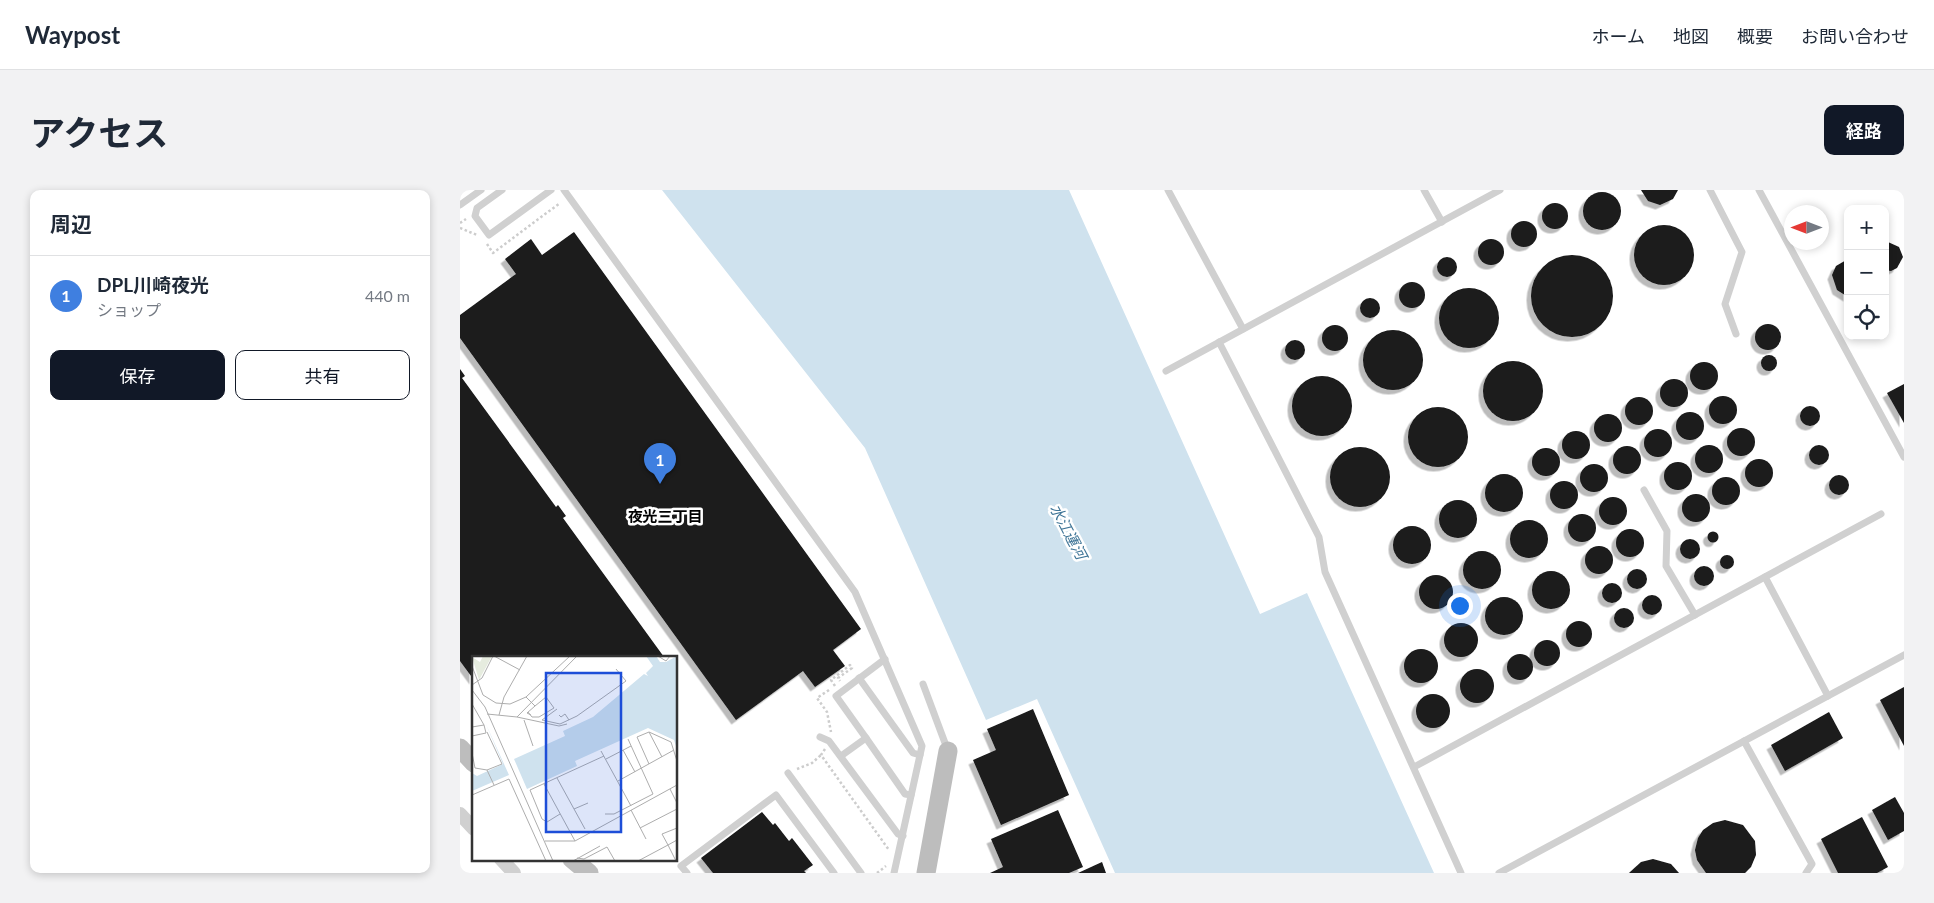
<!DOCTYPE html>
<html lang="ja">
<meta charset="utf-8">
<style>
body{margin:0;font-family:Lato,"Noto Sans JP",sans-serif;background:#f2f2f3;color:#1f2937}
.controls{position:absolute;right:15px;top:15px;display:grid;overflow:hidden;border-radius:10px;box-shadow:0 2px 8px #0003}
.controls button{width:45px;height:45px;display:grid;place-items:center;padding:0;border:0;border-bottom:1px solid #e0e1e3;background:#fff;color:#1f2937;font:25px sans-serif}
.compass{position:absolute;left:1324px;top:15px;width:45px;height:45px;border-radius:50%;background:#fff;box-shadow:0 2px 8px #0003;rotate:270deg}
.you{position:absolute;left:999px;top:415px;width:18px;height:18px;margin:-12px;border:4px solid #fff;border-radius:50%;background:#1a73e8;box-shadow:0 0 0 8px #1a73e833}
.badge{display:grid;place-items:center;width:32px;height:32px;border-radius:50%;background:#111827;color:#fff;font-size:16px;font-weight:700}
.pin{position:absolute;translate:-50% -41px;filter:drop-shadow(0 1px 2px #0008)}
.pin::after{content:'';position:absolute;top:26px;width:18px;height:15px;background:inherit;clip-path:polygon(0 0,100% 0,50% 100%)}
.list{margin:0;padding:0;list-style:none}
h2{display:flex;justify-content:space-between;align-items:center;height:65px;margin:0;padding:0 20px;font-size:21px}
h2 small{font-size:16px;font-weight:400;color:#747a83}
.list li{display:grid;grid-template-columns:32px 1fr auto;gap:15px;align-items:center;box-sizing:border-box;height:80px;padding:0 20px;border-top:1px solid #e0e1e3}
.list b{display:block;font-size:19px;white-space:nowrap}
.list p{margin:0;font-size:16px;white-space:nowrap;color:#747a83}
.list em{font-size:16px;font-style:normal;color:#747a83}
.actions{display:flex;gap:10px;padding:15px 20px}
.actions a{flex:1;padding:11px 0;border:1px solid #111827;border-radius:10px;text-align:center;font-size:18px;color:#111827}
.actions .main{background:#111827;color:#fff}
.icon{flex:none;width:28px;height:28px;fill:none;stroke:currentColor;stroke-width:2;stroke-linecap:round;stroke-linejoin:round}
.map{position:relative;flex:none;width:1444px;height:683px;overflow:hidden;border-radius:10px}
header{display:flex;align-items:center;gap:30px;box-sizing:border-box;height:70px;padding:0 25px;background:#fff;border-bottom:1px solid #e0e1e3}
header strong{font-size:24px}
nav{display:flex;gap:28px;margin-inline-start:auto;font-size:18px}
.intro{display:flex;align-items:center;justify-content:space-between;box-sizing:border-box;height:120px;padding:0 30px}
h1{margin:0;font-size:35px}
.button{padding:12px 22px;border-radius:10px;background:#111827;color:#fff;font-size:18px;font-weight:700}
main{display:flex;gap:30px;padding:0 30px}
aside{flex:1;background:#fff;border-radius:10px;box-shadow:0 2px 8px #0003}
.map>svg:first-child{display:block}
</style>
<header>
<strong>Waypost</strong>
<nav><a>ホーム</a><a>地図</a><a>概要</a><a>お問い合わせ</a></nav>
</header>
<div class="intro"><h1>アクセス</h1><a class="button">経路</a></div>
<main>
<aside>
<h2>周辺<small></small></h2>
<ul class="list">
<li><span class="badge" style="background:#3f7fe0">1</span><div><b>DPL川崎夜光</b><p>ショップ</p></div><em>440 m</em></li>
</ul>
<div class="actions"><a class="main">保存</a><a>共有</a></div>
</aside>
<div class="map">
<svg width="1444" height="683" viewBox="0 0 1444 683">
<defs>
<filter id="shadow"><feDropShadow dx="-4.5" dy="4.5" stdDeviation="0" flood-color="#0004"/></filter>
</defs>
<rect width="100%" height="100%" fill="#fff"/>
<polygon fill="#cfe2ee" points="202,0 609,0 800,424 847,403 974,683 655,683 577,509 526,530 405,258"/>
<g fill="#1a1a1a" filter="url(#shadow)">
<polygon points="1181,0 1218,0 1213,9 1200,15 1188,11"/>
<circle cx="1142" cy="21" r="19"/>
<circle cx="1095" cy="26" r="13"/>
<circle cx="1064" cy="44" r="13"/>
<circle cx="1204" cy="65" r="30"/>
<polygon points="114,42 401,439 373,460 385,476 355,497 343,481 276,530 0,148 0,125 56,84 45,69 71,49 82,65"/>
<circle cx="1031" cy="62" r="13"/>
<polygon points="1428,52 1439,57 1443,67 1437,78 1431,81 1425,80 1425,53"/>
<circle cx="1112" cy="106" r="41"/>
<circle cx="987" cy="77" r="10"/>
<polygon points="1388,69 1388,107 1377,100 1372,85 1376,76"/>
<circle cx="952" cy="105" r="13"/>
<circle cx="1009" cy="128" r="30"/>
<circle cx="910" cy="118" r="10"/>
<circle cx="1308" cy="147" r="13"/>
<circle cx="875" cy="148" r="13"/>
<circle cx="933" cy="170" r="30"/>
<circle cx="835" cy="160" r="10"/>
<circle cx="1309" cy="173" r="8"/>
<circle cx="1053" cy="201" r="30"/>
<circle cx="1244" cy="186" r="14"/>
<polygon points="0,179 5,186 2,188 96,317 98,315 106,326 103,328 204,467 14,467 14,490 0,471"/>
<circle cx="862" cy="216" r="30"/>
<circle cx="1214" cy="203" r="14"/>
<polygon points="1444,194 1444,233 1427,203"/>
<circle cx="1263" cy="220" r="14"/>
<circle cx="1179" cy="221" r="14"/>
<circle cx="1350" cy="226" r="10"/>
<circle cx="978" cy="247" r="30"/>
<circle cx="1230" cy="236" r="14"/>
<circle cx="1148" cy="238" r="14"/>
<circle cx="1281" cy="252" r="14"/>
<circle cx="1198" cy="253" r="14"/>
<circle cx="1116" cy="255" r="14"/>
<circle cx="1359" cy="265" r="10"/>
<circle cx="1249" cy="269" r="14"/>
<circle cx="1167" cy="270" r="14"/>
<circle cx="900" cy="287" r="30"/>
<circle cx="1086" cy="272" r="14"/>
<circle cx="1299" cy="283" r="14"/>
<circle cx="1218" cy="286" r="14"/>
<circle cx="1134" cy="288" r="14"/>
<circle cx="1044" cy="303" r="19"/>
<circle cx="1379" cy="295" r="10"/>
<circle cx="1266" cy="301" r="14"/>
<circle cx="1104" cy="305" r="14"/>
<circle cx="1236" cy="318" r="14"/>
<circle cx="1153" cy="321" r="14"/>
<circle cx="998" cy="329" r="19"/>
<circle cx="1122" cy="338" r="14"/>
<circle cx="1069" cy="349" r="19"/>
<circle cx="952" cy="355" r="19"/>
<circle cx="1170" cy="353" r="14"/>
<circle cx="1253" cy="347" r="5.5"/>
<circle cx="1230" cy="359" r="10"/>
<circle cx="1139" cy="370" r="14"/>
<circle cx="1022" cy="380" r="19"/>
<circle cx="1267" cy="372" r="7"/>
<circle cx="1244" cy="386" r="10"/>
<circle cx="1177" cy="389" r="10"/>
<circle cx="1091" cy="400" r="19"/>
<circle cx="976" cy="402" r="17"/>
<circle cx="1152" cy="403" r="10"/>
<circle cx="1192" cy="415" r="10"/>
<circle cx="1044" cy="426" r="19"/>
<circle cx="1164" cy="428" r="10"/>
<circle cx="1119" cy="444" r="13"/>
<circle cx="1001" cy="450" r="17"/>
<circle cx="1087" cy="463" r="13"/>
<circle cx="961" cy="476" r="17"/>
<circle cx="1060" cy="477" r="13"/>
<circle cx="1017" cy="496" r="17"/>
<polygon points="1444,497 1444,556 1420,510"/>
<circle cx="973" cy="521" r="17"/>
<polygon points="573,519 609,605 541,635 513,570 536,560 527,539"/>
<polygon points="1369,522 1383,548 1325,581 1311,555"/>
<polygon points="1435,607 1444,623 1444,641 1428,650 1412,620"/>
<polygon points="598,620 623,677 609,683 530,683 543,677 531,649"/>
<polygon points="302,622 313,635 315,633 329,651 332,648 353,675 344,681 346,683 253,683 241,668"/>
<polygon points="1402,627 1428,677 1417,683 1378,683 1361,649"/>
<polygon points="1265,630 1283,635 1295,651 1296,665 1291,677 1285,683 1246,683 1237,670 1235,660 1238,648 1243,640 1253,633"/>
<polygon points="1193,669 1211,674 1219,683 1169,683 1181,672"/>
<polygon points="642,672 646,683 618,683"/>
</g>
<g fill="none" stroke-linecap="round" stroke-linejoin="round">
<g stroke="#cdcdcd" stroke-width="2.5" stroke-dasharray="2.5 2.5" stroke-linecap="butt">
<polyline points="0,33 6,29"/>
<polyline points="0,38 17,45"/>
<polyline points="27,54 33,63 100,13"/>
<polyline points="375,496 371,490 390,475 392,478 378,488 380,491"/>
<polyline points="369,500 357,508 367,522 371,542"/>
<polyline points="365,559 361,565 429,660"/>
<polyline points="337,579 352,573 361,565"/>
<polyline points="417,683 426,676"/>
</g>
<g stroke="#d0d0d0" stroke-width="7">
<polyline points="42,0 17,18 15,26 29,45 91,0"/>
<polyline points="104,0 395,402 462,556 434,683"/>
<polyline points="708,0 783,139"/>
<polyline points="964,0 982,32"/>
<polyline points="1250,0 1282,62 1265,114 1276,144"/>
<polyline points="1299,0 1444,267"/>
<polyline points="0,15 21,0"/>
<polyline points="759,152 859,347 865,382 1001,683"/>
<polyline points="706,181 1040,0"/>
<polyline points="1184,300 1207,341 1206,376 1235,425"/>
<polyline points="1305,387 1368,506"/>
<polyline points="399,488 453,563 460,565"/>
<polyline points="463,494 488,561"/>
<polyline points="360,547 369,551 438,644 443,646"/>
<polyline points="406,548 445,604 451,605"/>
<polyline points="1284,551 1352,674 1346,683"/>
<polyline points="381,566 406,548 376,506 425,469"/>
<polyline points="954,577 1421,324"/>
<polyline points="328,583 401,683"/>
<polyline points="227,683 221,676 316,605 374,683"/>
<polyline points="1039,683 1444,465"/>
</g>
<g stroke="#d0d0d0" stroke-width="14">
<polyline points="0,624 14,639"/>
<polyline points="41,669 54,683"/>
</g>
<g stroke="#bdbdbd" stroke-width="19">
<polyline points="0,558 14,573"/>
<polyline points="112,669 129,683"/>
<polyline points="466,683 488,561"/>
</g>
</g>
<g text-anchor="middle" stroke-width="5" stroke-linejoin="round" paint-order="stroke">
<g font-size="15" font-weight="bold" fill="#000" stroke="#fff">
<text x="205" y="332">夜光三丁目</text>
</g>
<g font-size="15" font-style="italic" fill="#3f7597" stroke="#fff">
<text transform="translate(608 342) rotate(62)" y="5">水江運河</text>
</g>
</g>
<g transform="translate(12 466)">
<rect width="205" height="205" fill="#fff"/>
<path d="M11,0H20L7,24L0,1L8,6Z" fill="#e6ecdf"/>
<path d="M174,0H184L188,6H194L205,0V93L202,84L176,72L103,105L105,110L55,133L42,103L93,80L91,75L121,61L172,18L176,20L174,17L181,10ZM13,66L37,119L0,135V117L5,120L31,108Z" fill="#cfe2ee"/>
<path fill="none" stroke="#adadad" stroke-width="1" d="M22,0L48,14M186,0L194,5L198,0M0,10L11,39L24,47L38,48L54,41L98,0M0,29L10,22L21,0M0,34L13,51L81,205M54,41L63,50L55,57L59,59M0,48L12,69L0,71M56,56L60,61H67L82,52L74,41L63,50M15,58L45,61L105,0M27,59L32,41L55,0M87,59L89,61L93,58L97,64M45,61L87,70L95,68M52,64L61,90M70,64L88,68L105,60L154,25L144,13M70,64L85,53M15,76L30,108L15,114M177,76L190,101M0,80L14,77L12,69M151,94L163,116M129,95L159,150M0,97L3,112L15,114L22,129M134,103L159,90M177,108L165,81L177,76L199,86L205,105M85,122L113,173M146,125L202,94M72,128L103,185M198,133L205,147M0,139L37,123L74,205M102,153L116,147M159,154L174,183M88,158L75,166L70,163L58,134L132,100M133,158H142L181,138L156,83M168,172L205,153M205,172L190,178L196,189L205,184M73,185H103L205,129M105,202L112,203L135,191L143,205M101,205L128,190M166,205L196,189L204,205"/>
<path fill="#1d4ed8" fill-opacity="0.15" stroke="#1d4ed8" stroke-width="2.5" d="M74,17H149V176H74Z"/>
<rect width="205" height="205" fill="none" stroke="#333" stroke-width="2.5"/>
</g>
</svg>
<div class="controls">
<button>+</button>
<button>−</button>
<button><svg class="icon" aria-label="locate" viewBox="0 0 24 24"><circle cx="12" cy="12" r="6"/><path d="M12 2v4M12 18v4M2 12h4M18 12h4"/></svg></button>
</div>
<svg class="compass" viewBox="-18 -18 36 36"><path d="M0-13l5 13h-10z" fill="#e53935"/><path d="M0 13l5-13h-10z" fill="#747a83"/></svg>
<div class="you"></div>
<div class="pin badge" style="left:200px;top:294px;background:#3f7fe0">1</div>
</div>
</main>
